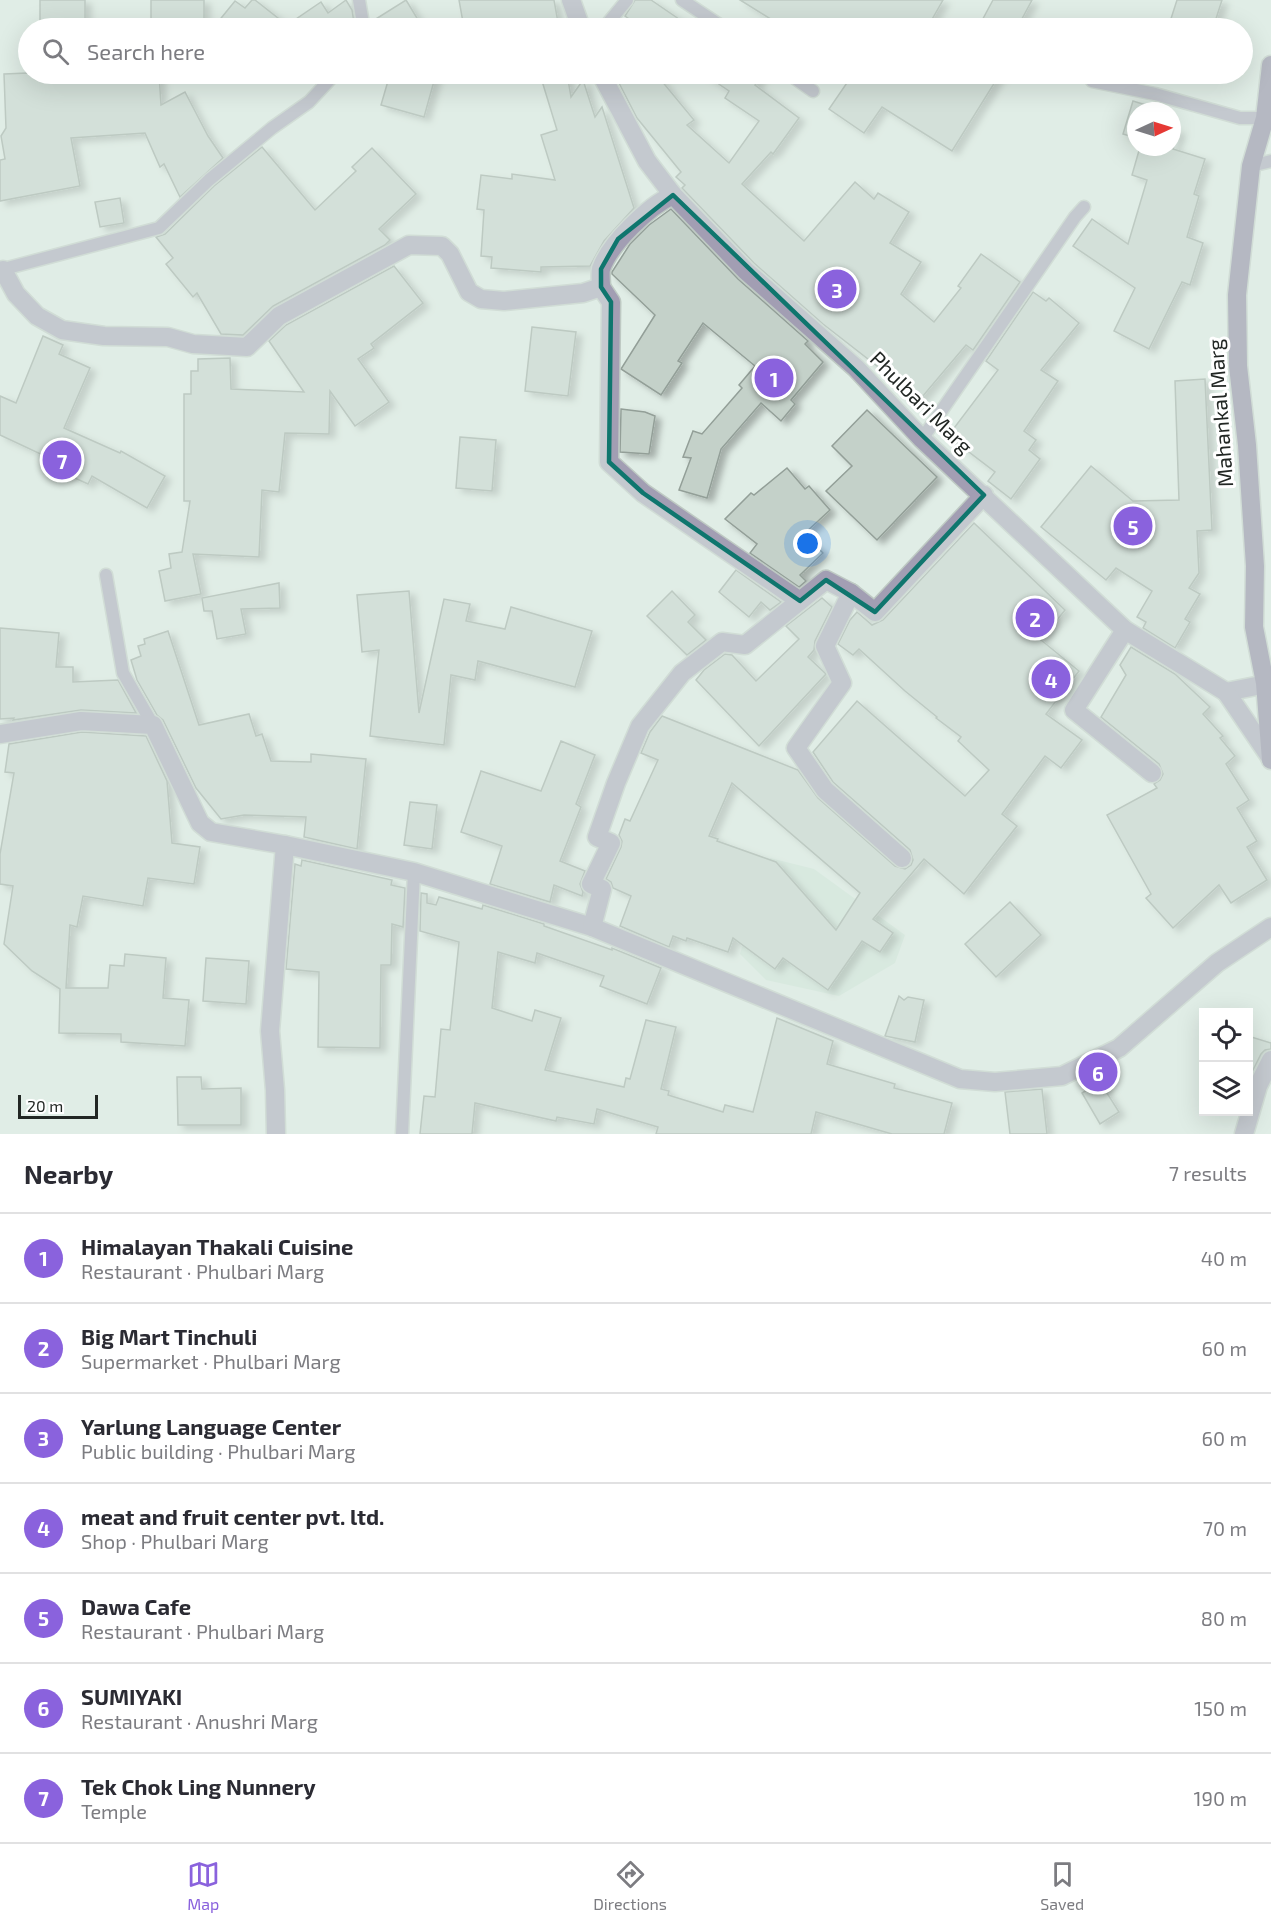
<!DOCTYPE html>
<meta charset="utf-8">
<style>
body{margin:0;font-family:"Exo 2",sans-serif;background:#f2f2f3;color:#2b2b33}
.controls{position:absolute;right:18px;bottom:18px;display:grid;overflow:hidden;border-radius:0px;box-shadow:0 6px 24px #0002}
.controls button{width:54px;height:54px;display:grid;place-items:center;padding:0;border:0;border-bottom:2px solid #e1e1e2;background:#fff;color:#2b2b33;font:30px sans-serif}
.compass{position:absolute;left:1127px;top:102px;width:54px;height:54px;border-radius:50%;background:#fff;box-shadow:0 6px 24px #0002;rotate:86deg}
.scale{position:absolute;left:18px;bottom:15px;width:80px;box-sizing:border-box;padding-left:6px;border:3px solid #222724;border-top:0;font-size:16px;line-height:21px;white-space:nowrap;color:#222724;-webkit-text-stroke:4px #fff;paint-order:stroke}
.you{position:absolute;left:808px;top:544px;width:21px;height:21px;margin:-15px;border:4px solid #fff;border-radius:50%;background:#1a73e8;box-shadow:0 0 0 9px #1a73e833}
.badge{display:grid;place-items:center;width:39px;height:39px;border-radius:50%;background:#8a62dd;color:#fff;font-size:20px;font-weight:700}
.pin{position:absolute;translate:-50% -50%;border:3px solid #fff;box-shadow:0 2px 6px #0006}
.list{margin:0;padding:0;list-style:none}
h2{display:flex;justify-content:space-between;align-items:center;height:78px;margin:0;padding:0 24px;font-size:26px}
h2 small{font-size:20px;font-weight:400;color:#7c7c81}
.list li{display:grid;grid-template-columns:39px 1fr auto;gap:18px;align-items:center;box-sizing:border-box;height:90px;padding:0 24px;border-top:2px solid #e1e1e2}
.list b{display:block;font-size:22px;white-space:nowrap}
.list p{margin:0;font-size:20px;white-space:nowrap;color:#7c7c81}
.list em{font-size:20px;font-style:normal;color:#7c7c81}
.icon{flex:none;width:33px;height:33px;fill:none;stroke:currentColor;stroke-width:2;stroke-linecap:round;stroke-linejoin:round}
.map{position:relative;flex:none;width:1271px;height:1134px;overflow:hidden}
.search{position:absolute;background:#fff;box-shadow:0 6px 24px #0002;left:18px;right:18px;top:18px;height:66px;display:flex;align-items:center;gap:15px;box-sizing:border-box;padding:0 21px;border-radius:33px;color:#7c7c81;font-size:22px}
.sheet{height:708px;background:#fff}
nav{display:flex;justify-content:space-around;align-items:center;box-sizing:border-box;height:84px;border-top:2px solid #e1e1e2;background:#fff;font-size:16px;color:#7c7c81}
nav a{display:grid;justify-items:center;gap:3px}
nav .on{color:#8a62dd}
.map>svg:first-child{display:block}
</style>
<div class="map">
<svg width="1271" height="1134" viewBox="0 0 1271 1134">
<defs>
<filter id="shadow"><feDropShadow dx="6" dy="4" stdDeviation="3" flood-color="#0004"/></filter>
</defs>
<rect width="100%" height="100%" fill="#e0ede6"/>
<polygon fill="#cfe4d8" points="770,858 814,869 905,935 895,963 839,996 766,980 740,954 749,921 751,888"/>
<g fill="#c4d1c9" stroke="#939f98" stroke-width="1.5" fill-rule="evenodd" filter="url(#shadow)">
<rect x="40" y="0" width="45" height="28"/>
<polygon points="151,0 204,0 204,28 165,28 165,26 151,26"/>
<polygon points="252,0 255,0 287,25 321,2 328,13 346,0 352,10 354,23 353,28 213,28 235,1 245,8"/>
<polygon points="406,0 423,28 370,28 371,22"/>
<polygon points="459,0 554,0 559,28 464,28"/>
<polygon points="635,0 651,0 692,28 642,28 625,16"/>
<polygon points="740,0 943,0 927,28 785,28"/>
<polygon points="993,0 1032,0 1017,28 978,28"/>
<polygon points="1177,0 1222,0 1213,28 1168,28"/>
<polygon points="28,73 159,74 161,105 185,92 208,136 223,158 180,197 164,164 160,167 145,133 71,138 80,186 0,201 0,160 5,159 1,136 6,128 4,74"/>
<polygon points="390,74 436,74 424,117 381,105"/>
<polygon points="567,74 571,97 583,80 595,117 602,107 634,208 604,241 590,266 541,267 541,272 491,268 492,257 481,256 484,210 477,209 481,175 512,179 512,174 555,180 541,135 557,130 542,81"/>
<polygon points="625,74 656,74 694,120 687,125 729,163 759,121 725,98 729,91 704,74 763,74 755,85 799,118 773,154 771,152 742,184 804,241 855,182 874,199 878,193 909,212 890,243 921,262 901,294 934,322 961,288 958,286 981,254 1020,282 973,350 966,345 917,403 881,372 882,370 823,324 754,263 682,188 685,185 676,177 681,172 637,118 619,83"/>
<polygon points="853,74 1000,74 952,151 882,107 864,133 829,109"/>
<polygon points="1133,101 1162,110 1136,111 1136,138 1123,134"/>
<polygon points="1172,129 1179,131 1173,149 1205,159 1194,194 1199,196 1187,237 1203,243 1190,285 1182,282 1149,349 1114,331 1135,288 1073,246 1092,219 1128,244 1147,180 1132,175 1140,147 1172,147"/>
<polygon points="262,147 315,210 356,171 352,167 372,148 416,194 379,229 390,240 385,245 273,306 243,335 221,334 197,293 193,297 166,264 173,258 156,237 165,234 214,186"/>
<polygon points="120,198 124,223 100,227 95,202"/>
<polygon points="671,209 738,279 808,341 805,344 823,362 791,400 795,404 781,421 761,403 721,449 707,498 679,490 691,458 683,457 693,431 702,434 742,388 739,385 755,366 703,323 678,361 682,363 661,395 621,369 655,315 612,274 612,272 630,244 649,225"/>
<polygon points="394,266 423,303 371,344 374,348 358,359 389,402 355,426 330,391 329,434 285,433 279,492 262,490 259,557 193,554 201,594 165,601 159,571 171,568 169,554 182,552 190,501 184,501 184,394 191,394 191,371 198,371 198,359 230,358 231,389 304,392 269,341 286,325"/>
<polygon points="1033,292 1046,301 1049,298 1079,323 1041,370 1058,381 1024,431 1036,440 1029,450 1040,459 1011,499 988,481 995,472 948,436 998,370 986,361"/>
<polygon points="532,327 576,332 568,396 525,391"/>
<polygon points="43,336 63,345 59,354 90,368 64,428 120,453 121,451 165,476 147,508 92,476 88,484 57,470 60,463 0,435 0,396 16,403"/>
<polygon points="1205,379 1212,530 1197,531 1199,573 1189,588 1200,594 1185,619 1190,622 1175,648 1143,628 1146,622 1137,617 1152,591 1116,568 1106,580 1041,527 1091,466 1133,501 1179,500 1175,381"/>
<polygon points="621,409 645,412 655,416 649,454 620,452"/>
<polygon points="867,410 937,477 877,540 826,491 852,466 832,446"/>
<polygon points="460,437 496,440 492,491 456,488"/>
<polygon points="787,468 805,489 809,486 830,510 804,534 823,553 800,575 806,581 799,587 750,553 757,544 725,519 751,493 754,495"/>
<path d="M974,523L1065,610L1041,640L1079,671L1046,714L1082,740L1061,768L1045,756L1002,814L1017,826L964,894L924,859L873,919L893,933L880,952L862,941L828,990L783,958L775,969L733,938L728,952L687,938L686,941L673,936L669,947L620,926L631,896L613,888L611,882L606,879L621,847L622,841L619,835L625,819L630,821L658,760L641,753L650,732L662,716L798,770L818,798L895,866L905,869L911,865L913,860L910,850L833,782L813,752L857,701L965,796L989,770L958,741L961,737L936,718L937,717L905,691L859,649L853,655L838,644L850,620L857,612L872,625L883,620ZM732,783L860,893L836,930L776,862L717,841L718,839L709,836Z"/>
<polygon points="736,570 781,602 770,610 761,602 749,617 719,592"/>
<polygon points="279,583 280,608 241,609 246,634 217,639 212,611 204,611 202,598"/>
<polygon points="409,591 419,713 444,599 470,604 466,621 505,629 511,607 592,631 575,687 478,661 475,680 451,675 444,745 370,736 379,650 362,652 357,595"/>
<polygon points="672,591 695,615 688,622 706,640 687,655 647,616"/>
<polygon points="822,598 832,607 815,641 814,650 808,657 826,674 759,746 696,680 704,670 725,654 732,655 756,681 799,639 786,626"/>
<polygon points="0,628 59,633 56,667 73,667 73,682 118,680 136,713 81,710 13,720 14,718 0,719"/>
<polygon points="168,631 199,725 249,714 256,736 262,734 271,761 311,762 311,754 366,759 357,849 304,837 306,817 244,815 221,819 196,788 163,720 157,715 137,680 131,660 141,656 138,646 145,644 144,639"/>
<polygon points="1131,647 1175,674 1210,707 1203,714 1223,736 1220,738 1235,756 1226,764 1249,800 1237,808 1257,841 1247,847 1267,880 1231,903 1219,885 1173,928 1146,898 1151,894 1107,815 1157,788 1154,784 1160,780 1163,774 1159,764 1101,717 1126,675 1120,665"/>
<polygon points="82,732 146,736 167,781 172,843 200,847 194,884 148,878 143,906 83,896 77,927 70,925 66,988 108,988 110,965 124,966 125,954 166,958 163,998 189,1000 185,1046 121,1042 121,1034 59,1033 60,989 32,971 4,944 13,886 0,884 0,854 14,773 5,772 9,744"/>
<polygon points="561,741 595,755 576,804 581,807 560,861 585,871 580,884 583,892 582,896 554,885 550,902 490,884 502,846 461,832 481,771 541,791"/>
<polygon points="410,802 437,805 432,849 404,845"/>
<polygon points="302,860 392,880 391,885 405,888 403,927 392,924 391,965 381,965 380,1048 318,1047 319,972 286,969 295,864 301,866"/>
<polygon points="421,893 427,894 427,903 436,905 439,897 482,909 483,905 544,924 544,926 612,950 612,948 661,968 647,1004 600,986 604,976 537,953 535,963 498,952 492,1008 532,1021 535,1010 561,1018 545,1070 624,1087 626,1078 630,1079 646,1020 676,1027 661,1089 669,1091 668,1095 723,1112 725,1105 753,1112 777,1018 833,1041 827,1064 895,1084 894,1088 952,1103 944,1134 892,1134 816,1112 811,1134 656,1134 658,1127 597,1109 594,1124 557,1117 556,1121 475,1103 472,1134 420,1134 424,1096 435,1097 441,1029 450,1030 459,942 420,931"/>
<polygon points="1010,902 1041,935 996,977 965,944"/>
<polygon points="206,958 249,961 246,1004 203,1001"/>
<polygon points="899,996 904,1000 908,997 924,1000 915,1042 885,1036"/>
<polygon points="1248,1036 1271,1043 1271,1049 1265,1050 1261,1054 1248,1080"/>
<polygon points="177,1077 201,1077 202,1089 241,1088 241,1125 178,1125"/>
<polygon points="1100,1082 1119,1112 1100,1124 1082,1093"/>
<polygon points="1042,1089 1047,1134 1010,1134 1005,1092"/>
</g>
<g fill="none" stroke-linecap="round" stroke-linejoin="round">
<defs>
<g id="lane">
<polyline points="359,0 363,24 361,28"/>
<polyline points="682,0 724,28"/>
<polyline points="604,28 627,0"/>
<polyline points="789,74 813,91"/>
<polyline points="1092,81 1155,94 1240,118 1265,118"/>
<polyline points="1251,166 1271,161"/>
<polyline points="0,270 159,228 209,180 272,128 309,102 335,74"/>
<polyline points="922,439 1075,217 1084,207"/>
<polyline points="106,575 123,673 153,725"/>
<polyline points="402,1134 414,872"/>
</g>
<g id="street">
<polyline points="571,0 581,28"/>
<polyline points="601,74 647,161 673,195 746,271 856,368 922,439 1125,630 1226,692 1271,683"/>
<path d="M3,270L16,294L37,316L62,330L104,336L168,337L193,344L247,347L279,316L409,245L442,246L450,254L469,292L481,299L504,301L583,293L601,287C601,282 600,274 601,269C610,243 649,206 673,195"/>
<polyline points="601,287 611,302 609,462 643,493 800,601"/>
<polyline points="851,593 825,646 842,683 796,748 825,790 902,858"/>
<polyline points="1125,630 1074,710 1152,773"/>
<polyline points="1226,692 1270,757"/>
<polyline points="0,734 81,721 153,725 200,823 211,832 285,845 414,872 592,927 960,1079 995,1082 1062,1076 1119,1048 1217,963 1271,927"/>
<polyline points="592,927 602,889 591,884 611,843 597,837 616,783 640,726 682,673 722,642 745,645 826,580 851,593 875,612 984,495"/>
<polyline points="276,1134 275,1090 270,1031 285,845"/>
<polyline points="1244,1134 1258,1086 1271,1060"/>
</g>
<polyline id="secondary" points="1271,65 1265,118 1251,166 1237,295 1238,366 1247,445 1255,566 1254,627 1265,683 1271,760"/>
</defs>
<use href="#lane" stroke="#bec9c3" stroke-width="15"/>
<use href="#street" stroke="#bec9c3" stroke-width="21"/>
<use href="#secondary" stroke="#bec9c3" stroke-width="21"/>
<use href="#lane" stroke="#a29eb3" stroke-width="12"/>
<use href="#street" stroke="#a29eb3" stroke-width="18"/>
<use href="#secondary" stroke="#807997" stroke-width="18"/>
</g>
<path d="M0 0H1271V1134H0ZM673,195L984,495L875,612L826,580L800,601L643,493L609,462L611,302L601,287V269L618,239Z" fill="#e0ede6" fill-opacity=".55" fill-rule="evenodd"/>
<path fill="none" stroke="#0f766e" stroke-width="4.5" stroke-linejoin="round" d="M673,195L984,495L875,612L826,580L800,601L643,493L609,462L611,302L601,287V269L618,239Z"/>
<g text-anchor="middle" stroke-width="6" stroke-linejoin="round" paint-order="stroke">
<g font-size="21" fill="#222724" stroke="#fff">
<text transform="translate(921 403) rotate(45)" y="7">Phulbari Marg</text>
<text transform="translate(1221 413) rotate(-94)" y="7">Mahankal Marg</text>
</g>
</g>
</svg>
<div class="controls">
<button><svg class="icon" aria-label="locate" viewBox="0 0 24 24"><circle cx="12" cy="12" r="6"/><path d="M12 2v4M12 18v4M2 12h4M18 12h4"/></svg></button>
<button><svg class="icon" aria-label="layers" viewBox="0 0 24 24"><path d="M12 4l9 5-9 5-9-5zM3 14l9 5 9-5"/></svg></button>
</div>
<svg class="compass" viewBox="-18 -18 36 36"><path d="M0-13l5 13h-10z" fill="#e53935"/><path d="M0 13l5-13h-10z" fill="#7c7c81"/></svg>
<div class="scale">20 m</div>
<div class="you"></div>
<div class="pin badge" style="left:774px;top:378px">1</div>
<div class="pin badge" style="left:1035px;top:618px">2</div>
<div class="pin badge" style="left:837px;top:289px">3</div>
<div class="pin badge" style="left:1051px;top:679px">4</div>
<div class="pin badge" style="left:1133px;top:526px">5</div>
<div class="pin badge" style="left:1098px;top:1072px">6</div>
<div class="pin badge" style="left:62px;top:460px">7</div>
<div class="search"><svg class="icon" aria-label="search" viewBox="0 0 24 24"><circle cx="10" cy="10" r="6"/><path d="M15 15l6 6"/></svg>Search here</div>
</div>
<section class="sheet">
<h2>Nearby<small>7 results</small></h2>
<ul class="list">
<li><span class="badge">1</span><div><b>Himalayan Thakali Cuisine</b><p>Restaurant · Phulbari Marg</p></div><em>40 m</em></li>
<li><span class="badge">2</span><div><b>Big Mart Tinchuli</b><p>Supermarket · Phulbari Marg</p></div><em>60 m</em></li>
<li><span class="badge">3</span><div><b>Yarlung Language Center</b><p>Public building · Phulbari Marg</p></div><em>60 m</em></li>
<li><span class="badge">4</span><div><b>meat and fruit center pvt. ltd.</b><p>Shop · Phulbari Marg</p></div><em>70 m</em></li>
<li><span class="badge">5</span><div><b>Dawa Cafe</b><p>Restaurant · Phulbari Marg</p></div><em>80 m</em></li>
<li><span class="badge">6</span><div><b>SUMIYAKI</b><p>Restaurant · Anushri Marg</p></div><em>150 m</em></li>
<li><span class="badge">7</span><div><b>Tek Chok Ling Nunnery</b><p>Temple</p></div><em>190 m</em></li>
</ul>
</section>
<nav>
<a class="on"><svg class="icon" aria-label="map" viewBox="0 0 24 24"><path d="M3 6l6-2 6 2 6-2v14l-6 2-6-2-6 2zM9 4v14M15 6v14"/></svg>Map</a>
<a><svg class="icon" aria-label="directions" viewBox="0 0 24 24"><path d="M12 3l9 9-9 9-9-9zM9 14v-3h6M13 9l2 2-2 2"/></svg>Directions</a>
<a><svg class="icon" aria-label="saved" viewBox="0 0 24 24"><path d="M7 4h10v16l-5-4-5 4z"/></svg>Saved</a>
</nav>
